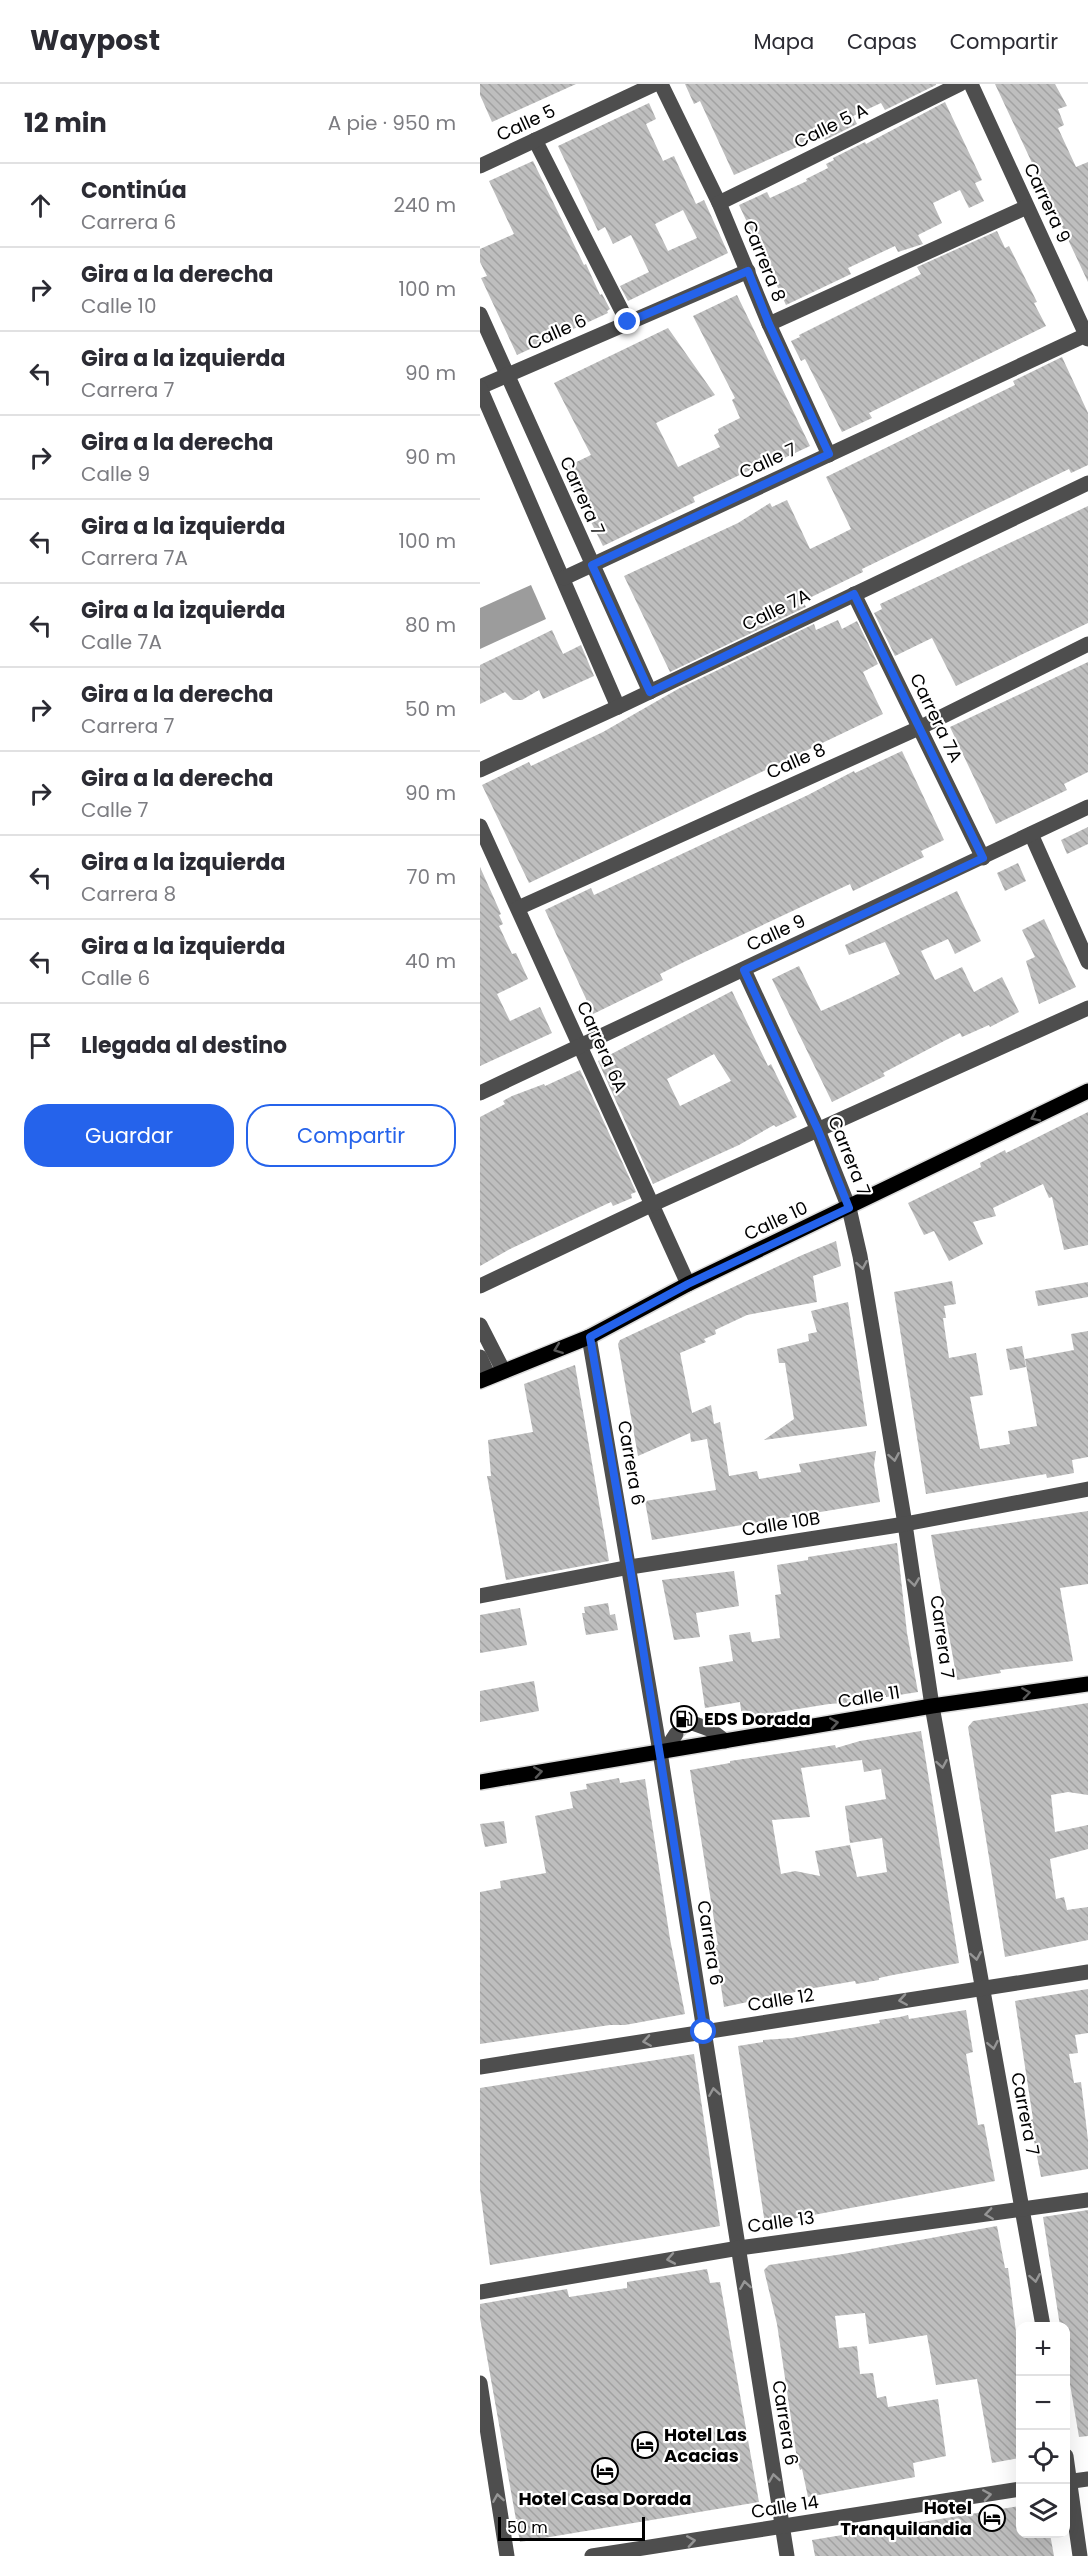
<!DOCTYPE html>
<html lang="es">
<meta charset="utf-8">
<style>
body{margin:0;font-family:Poppins,sans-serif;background:#f2f2f3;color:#2b2b33}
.controls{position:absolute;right:18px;bottom:18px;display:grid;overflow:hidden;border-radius:12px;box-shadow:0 6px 24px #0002}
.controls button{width:54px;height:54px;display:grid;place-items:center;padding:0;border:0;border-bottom:2px solid #e1e1e2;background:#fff;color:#2b2b33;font:30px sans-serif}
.scale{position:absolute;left:18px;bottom:15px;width:147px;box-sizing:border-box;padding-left:6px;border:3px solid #000;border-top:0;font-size:16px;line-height:21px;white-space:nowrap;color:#000;-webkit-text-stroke:4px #fff;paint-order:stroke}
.stop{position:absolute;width:18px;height:18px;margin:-14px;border:4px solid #2563eb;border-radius:50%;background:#fff}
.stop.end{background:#2563eb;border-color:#fff;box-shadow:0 2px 6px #0008}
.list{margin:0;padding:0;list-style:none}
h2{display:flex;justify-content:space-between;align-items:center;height:78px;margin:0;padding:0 24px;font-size:26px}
h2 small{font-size:20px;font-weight:400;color:#7c7c81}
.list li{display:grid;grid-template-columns:39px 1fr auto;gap:18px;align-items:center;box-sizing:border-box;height:84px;padding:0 24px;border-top:2px solid #e1e1e2}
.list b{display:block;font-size:22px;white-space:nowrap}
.list p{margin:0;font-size:20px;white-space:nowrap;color:#7c7c81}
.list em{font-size:20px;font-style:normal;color:#7c7c81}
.actions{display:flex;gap:12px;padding:18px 24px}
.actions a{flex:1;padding:14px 0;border:2px solid #2563eb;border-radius:24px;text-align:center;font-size:21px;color:#2563eb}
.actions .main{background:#2563eb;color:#fff}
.icon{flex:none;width:33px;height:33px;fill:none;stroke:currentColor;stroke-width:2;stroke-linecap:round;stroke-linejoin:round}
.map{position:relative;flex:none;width:608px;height:2472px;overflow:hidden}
header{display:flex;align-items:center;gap:36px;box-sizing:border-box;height:84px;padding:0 30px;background:#fff;border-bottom:2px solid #e1e1e2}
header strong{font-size:28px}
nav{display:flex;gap:33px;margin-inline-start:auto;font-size:21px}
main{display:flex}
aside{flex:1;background:#fff}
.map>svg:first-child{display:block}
</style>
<header>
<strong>Waypost</strong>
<nav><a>Mapa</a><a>Capas</a><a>Compartir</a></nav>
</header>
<main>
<aside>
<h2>12 min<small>A pie · 950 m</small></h2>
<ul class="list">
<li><svg class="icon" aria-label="ahead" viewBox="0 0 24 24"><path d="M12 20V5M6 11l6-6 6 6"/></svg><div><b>Continúa</b><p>Carrera 6</p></div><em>240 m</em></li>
<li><svg class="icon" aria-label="right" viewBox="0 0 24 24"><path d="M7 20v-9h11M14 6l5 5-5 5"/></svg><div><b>Gira a la derecha</b><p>Calle 10</p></div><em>100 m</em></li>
<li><svg class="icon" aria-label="left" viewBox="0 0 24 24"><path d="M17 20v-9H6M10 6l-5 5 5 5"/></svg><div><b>Gira a la izquierda</b><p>Carrera 7</p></div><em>90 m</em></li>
<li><svg class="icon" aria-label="right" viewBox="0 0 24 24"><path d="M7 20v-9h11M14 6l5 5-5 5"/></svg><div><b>Gira a la derecha</b><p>Calle 9</p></div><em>90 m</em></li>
<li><svg class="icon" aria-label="left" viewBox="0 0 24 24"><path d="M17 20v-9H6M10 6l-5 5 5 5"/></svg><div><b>Gira a la izquierda</b><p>Carrera 7A</p></div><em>100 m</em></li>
<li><svg class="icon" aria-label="left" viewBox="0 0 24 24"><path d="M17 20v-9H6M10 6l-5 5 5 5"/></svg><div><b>Gira a la izquierda</b><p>Calle 7A</p></div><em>80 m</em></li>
<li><svg class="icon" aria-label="right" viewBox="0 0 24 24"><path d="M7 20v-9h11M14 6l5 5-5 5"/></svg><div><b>Gira a la derecha</b><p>Carrera 7</p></div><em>50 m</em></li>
<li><svg class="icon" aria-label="right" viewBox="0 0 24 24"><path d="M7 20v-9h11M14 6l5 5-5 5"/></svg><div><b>Gira a la derecha</b><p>Calle 7</p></div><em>90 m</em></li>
<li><svg class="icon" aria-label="left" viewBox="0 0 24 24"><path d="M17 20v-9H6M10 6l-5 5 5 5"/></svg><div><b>Gira a la izquierda</b><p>Carrera 8</p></div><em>70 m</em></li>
<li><svg class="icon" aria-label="left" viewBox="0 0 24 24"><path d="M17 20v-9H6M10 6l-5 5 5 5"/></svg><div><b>Gira a la izquierda</b><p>Calle 6</p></div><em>40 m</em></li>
<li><svg class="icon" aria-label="arrive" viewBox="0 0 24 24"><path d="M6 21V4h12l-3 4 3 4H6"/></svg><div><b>Llegada al destino</b></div></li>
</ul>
<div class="actions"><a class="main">Guardar</a><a>Compartir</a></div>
</aside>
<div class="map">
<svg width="608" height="2472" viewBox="0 0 608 2472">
<defs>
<pattern id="building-back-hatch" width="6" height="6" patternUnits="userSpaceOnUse" patternTransform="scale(1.5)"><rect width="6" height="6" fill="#bebebe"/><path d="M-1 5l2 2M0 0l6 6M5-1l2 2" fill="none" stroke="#a2a2a2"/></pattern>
</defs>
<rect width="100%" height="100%" fill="#fff"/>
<polygon fill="#9c9c9c" points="51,501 66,535 0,565 0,524"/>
<g fill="url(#building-back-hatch)" fill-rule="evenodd">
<polygon points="0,0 96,0 12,38 0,11"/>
<polygon points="205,0 456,0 456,1 405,26 401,19 373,32 377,40 345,56 343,52 335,55 254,91 220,17 214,20"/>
<polygon points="515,0 575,0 587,22 578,25 584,41 578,44 596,83 608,78 608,198"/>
<polygon points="465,18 502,96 495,99 504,117 489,124 480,106 453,119 462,139 438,151 443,160 418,168 415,162 368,184 371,190 306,221 259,121 287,108 290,114 327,97 326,95 348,84 346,80 354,76 353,74 385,58 386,60"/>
<path d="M169,19L176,35L166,40L183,77L194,72L216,120L224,116L248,169L148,217L140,202L169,188L151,151L133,160L125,143L118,147L78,62ZM203,126L217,154L188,167L175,140Z"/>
<polygon points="53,77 104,181 106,180 120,211 122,210 130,225 127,227 128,229 37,271 1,194 7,192 0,178 0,165 34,150 9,97"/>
<polygon points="517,147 525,164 529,162 557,218 554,219 566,242 389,329 392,334 362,348 325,275 321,277 311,257 320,253 319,251 441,190 437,183"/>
<polygon points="257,211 330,362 285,383 283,380 213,413 215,418 123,462 84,384 111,371 74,299 188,244 235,311 176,339 198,383 240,363 234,351 239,348 238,345 260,334 252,316 255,314 213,232"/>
<polygon points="582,273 608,329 608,381 591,389 589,385 382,485 383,488 323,517 326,523 190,588 144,492 258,439 290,419 292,423 307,416 330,465 349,456 371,445 346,393 535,301 533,297"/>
<polygon points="608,422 608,539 476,602 452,554 415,572 394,529 402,525 400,520"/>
<polygon points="358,536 362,545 377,537 398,580 383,588 403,630 49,799 2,701 49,678 51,682 123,648 198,605 334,540 336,546"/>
<polygon points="72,546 83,570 101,561 114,592 63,615 59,606 42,616 33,616 25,608 0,620 0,581"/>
<polygon points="608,578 608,688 584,700 587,706 516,740 470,643"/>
<polygon points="422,667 464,756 441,767 444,773 373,807 370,800 204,878 180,890 183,896 113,930 65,826 111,804 114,811 328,711 374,687 375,689"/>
<polygon points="608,743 608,760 587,770 581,756"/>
<polygon points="538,779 546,797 525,807 517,789"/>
<polygon points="0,783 21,830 19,831 23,840 19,842 32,870 36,869 48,895 17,910 30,937 60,923 72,949 0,982"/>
<polygon points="477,807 501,857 475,870 468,855 441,867 455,896 482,883 494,908 522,893 539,928 510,943 509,941 482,953 480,949 464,957 403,989 405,992 352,1018 292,895 319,882 341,927 368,915 420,890 405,858 369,871 365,861"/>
<polygon points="564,835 596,903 559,920 546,877 555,873 542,846"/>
<path d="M252,907L288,982L291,980L317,1033L296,1043L294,1041L259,1061L173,1100L118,977ZM234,970L251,997L200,1022L187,995Z"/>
<polygon points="100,986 156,1108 151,1110 152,1114 133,1122 131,1118 30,1165 0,1182 0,1033 25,1020 23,1017 32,1012 64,1000 65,1002"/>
<polygon points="608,1028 608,1161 584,1166 572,1113 569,1114 563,1100 513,1124 516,1132 493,1138 503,1160 469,1177 454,1147 444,1151 428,1119 501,1083 500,1079 525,1066 526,1069"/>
<polygon points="356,1157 361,1182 333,1192 337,1218 267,1231 235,1246 236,1250 224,1255 226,1258 200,1269 212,1329 231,1321 234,1340 240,1338 249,1392 277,1387 279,1395 321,1388 319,1380 396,1367 394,1381 400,1418 172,1456 165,1417 236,1406 230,1373 227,1355 211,1358 210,1349 158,1372 138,1260 140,1256 320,1172"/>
<polygon points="472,1197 476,1220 464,1222 466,1234 463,1234 469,1274 496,1269 503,1311 490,1313 500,1365 530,1360 528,1347 557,1342 545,1275 594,1266 591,1250 608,1247 608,1373 592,1376 594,1389 567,1394 566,1390 446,1410 414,1208"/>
<polygon points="608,1198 608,1213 558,1222 555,1207"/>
<polygon points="368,1218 387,1342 284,1356 314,1335 305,1279 299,1279 297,1265 329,1257 328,1250 337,1248 331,1227"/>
<polygon points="542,1262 546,1283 530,1286 526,1265"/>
<polygon points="95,1281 129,1477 26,1496 7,1392 11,1392 8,1356 53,1348 44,1300"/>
<polygon points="608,1427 608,1500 580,1504 593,1577 520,1586 521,1589 477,1596 451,1451"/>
<polygon points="417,1459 427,1549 438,1608 406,1613 406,1611 377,1615 378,1618 349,1620 262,1634 260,1618 225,1624 219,1583 253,1577 249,1551 270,1548 272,1558 300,1554 295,1511 301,1510 297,1481 328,1476 328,1473"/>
<polygon points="254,1487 259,1522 216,1529 220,1553 194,1556 182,1496"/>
<polygon points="128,1519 130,1531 135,1530 138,1546 106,1551 102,1529 105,1529 104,1523"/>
<polygon points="40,1524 47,1561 0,1569 0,1531"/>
<polygon points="54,1597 59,1627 0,1638 0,1607"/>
<polygon points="608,1619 608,1711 588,1708 571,1711 575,1748 608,1741 608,1765 570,1775 576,1815 584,1813 587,1826 608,1823 608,1856 525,1873 488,1643 493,1637"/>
<polygon points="214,1628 206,1637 206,1642 210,1648 205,1649 202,1642 195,1641 193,1631"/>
<path d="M441,1647L479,1879L413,1891L399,1894V1896L376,1900L375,1897L334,1904L244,1923L235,1861H238L210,1686L250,1679V1677L343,1663L355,1661L356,1664L380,1657ZM382,1676L384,1688L401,1685L406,1715L365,1722L370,1759L402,1754L407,1788L377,1793L370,1761L335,1767L340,1792L315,1787L301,1790L292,1736L330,1733L321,1684Z"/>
<polygon points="139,1694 140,1699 165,1695 190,1855 205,1930 145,1941 130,1941 0,1960 0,1808 21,1804 20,1797 66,1789 55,1732 93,1724 90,1708 107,1705 106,1700"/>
<polygon points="24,1737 27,1759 5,1763 0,1740"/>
<polygon points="608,1905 608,1949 595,1951 598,1969 589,1970 594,1999 601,1998 608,2056 608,2085 561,2093 550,2036 553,2035 535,1917"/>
<polygon points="486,1926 493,1968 486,1970 498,2041 504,2040 515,2097 285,2140 258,1962 283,1958 283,1956 312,1954 400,1939 399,1936 420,1933 428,1931 429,1935"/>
<polygon points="214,1970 240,2142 10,2181 0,2105 0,2004"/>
<polygon points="608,2126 608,2352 599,2353 585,2271 585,2242 580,2242 563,2133"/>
<polygon points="517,2142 525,2184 528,2184 530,2199 540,2281 540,2374 512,2379 497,2295 456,2301 447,2251 389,2260 385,2229 355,2232 359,2264 377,2262 380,2290 393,2289 397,2314 406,2312 408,2323 458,2315 466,2372 433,2379 435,2393 328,2413 322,2385 320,2386 317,2375 297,2240 284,2186 289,2181 363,2170"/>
<polygon points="227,2185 230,2199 240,2198 279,2418 40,2458 0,2234 0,2220 87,2205 89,2213 147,2204 147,2198"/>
<polygon points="540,2422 540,2450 570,2450 574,2472 335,2472 332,2456"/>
</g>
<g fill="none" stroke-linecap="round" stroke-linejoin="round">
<polyline stroke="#d9d9d9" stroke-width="15" stroke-dasharray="15 8" stroke-linecap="butt" points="196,1650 206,1640 215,1640"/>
<defs>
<g id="major">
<polyline points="0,1297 109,1253 208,1200 608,1007"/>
<polyline points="0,1698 452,1622 608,1600"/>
</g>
</defs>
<use href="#major" stroke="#dbdbdb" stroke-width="18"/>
<g stroke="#4e4e4e" stroke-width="15">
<polyline points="181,0 239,119 289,240 349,371"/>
<polyline points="491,0 608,255"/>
<polyline points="55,56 148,239"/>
<polyline points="0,82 175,0"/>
<polyline points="239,119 480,0"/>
<polyline points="0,230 170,608"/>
<polyline points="289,240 547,123"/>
<polyline points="0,303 268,187"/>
<polyline points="0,304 138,623"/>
<polyline points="84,494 606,251"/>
<polyline points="374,510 503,774"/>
<polyline points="0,686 138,623 608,399"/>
<polyline points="0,742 208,1200"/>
<polyline points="551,750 608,878"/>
<polyline points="38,824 439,644 608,560"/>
<polyline points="264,886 338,1046 369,1124 380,1172 425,1440 452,1622 563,2242"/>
<polyline points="0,1009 608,723"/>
<polyline points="0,1202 171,1121 608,924"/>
<polyline points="0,1241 23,1286"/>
<polyline points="109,1253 180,1668 307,2472"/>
<polyline points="0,1273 9,1293"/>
<polyline points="0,1512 150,1483 425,1440 608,1405"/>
<polyline points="215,1640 229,1645 245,1657"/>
<polyline points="185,1667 196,1650"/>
<polyline points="0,1983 608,1888"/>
<polyline points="0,2208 259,2164 608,2116"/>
<polyline points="0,2299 27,2472"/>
<polyline points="586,2372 600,2472"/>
<polyline points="586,2398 608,2395"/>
<polyline points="112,2472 540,2405"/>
</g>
<use href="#major" stroke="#000" stroke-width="15"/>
</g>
<defs><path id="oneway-chevron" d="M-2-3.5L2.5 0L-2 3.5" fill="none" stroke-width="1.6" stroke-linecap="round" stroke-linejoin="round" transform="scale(1.5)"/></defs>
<g stroke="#595959">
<use href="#oneway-chevron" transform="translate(555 1033) rotate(154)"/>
<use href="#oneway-chevron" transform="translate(78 1265) rotate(159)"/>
<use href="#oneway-chevron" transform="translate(546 1609) rotate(-8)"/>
<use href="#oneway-chevron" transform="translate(354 1639) rotate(-9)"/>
<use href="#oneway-chevron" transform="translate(58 1688) rotate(-9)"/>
</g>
<g stroke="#959595">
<use href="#oneway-chevron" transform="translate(382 1181) rotate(80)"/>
<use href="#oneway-chevron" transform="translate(414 1373) rotate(80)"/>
<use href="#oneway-chevron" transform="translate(434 1498) rotate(82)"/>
<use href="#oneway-chevron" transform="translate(462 1680) rotate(80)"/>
<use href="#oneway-chevron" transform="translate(496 1872) rotate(80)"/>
<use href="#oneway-chevron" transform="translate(423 1916) rotate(171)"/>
<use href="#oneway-chevron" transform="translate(167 1957) rotate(171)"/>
<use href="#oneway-chevron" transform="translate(513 1961) rotate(79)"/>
<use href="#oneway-chevron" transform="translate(234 2008) rotate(-99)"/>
<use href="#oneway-chevron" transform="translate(509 2130) rotate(172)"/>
<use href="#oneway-chevron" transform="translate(191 2175) rotate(170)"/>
<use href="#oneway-chevron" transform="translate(555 2194) rotate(80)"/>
<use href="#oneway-chevron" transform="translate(265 2201) rotate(-99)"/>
<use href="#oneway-chevron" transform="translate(294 2394) rotate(-99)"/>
<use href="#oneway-chevron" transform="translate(507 2411) rotate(-9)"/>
<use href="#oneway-chevron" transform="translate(18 2414) rotate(-99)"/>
<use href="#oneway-chevron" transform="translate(211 2457) rotate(-9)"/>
</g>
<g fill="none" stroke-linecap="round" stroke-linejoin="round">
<polyline stroke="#2563eb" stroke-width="8" points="148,238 268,187 289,240 349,370 112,481 170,608 374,510 503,774 264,886 338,1046 369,1124 208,1200 110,1253 150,1483 224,1948"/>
</g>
<defs>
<symbol id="fuel-ring" viewBox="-11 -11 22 22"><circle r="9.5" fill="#fff" stroke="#000" stroke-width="1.5"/><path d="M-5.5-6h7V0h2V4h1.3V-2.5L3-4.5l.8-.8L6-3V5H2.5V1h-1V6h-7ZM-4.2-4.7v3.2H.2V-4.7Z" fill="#000"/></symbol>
<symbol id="hotel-ring" viewBox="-11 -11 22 22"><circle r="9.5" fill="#fff" stroke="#000" stroke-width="1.5"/><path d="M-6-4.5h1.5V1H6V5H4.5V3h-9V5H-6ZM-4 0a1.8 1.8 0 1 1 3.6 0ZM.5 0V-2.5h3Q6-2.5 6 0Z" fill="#000"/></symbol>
</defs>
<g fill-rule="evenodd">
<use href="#fuel-ring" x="189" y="1620" width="30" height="30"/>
<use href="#hotel-ring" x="150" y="2346" width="30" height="30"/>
<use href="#hotel-ring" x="110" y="2372" width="30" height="30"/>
<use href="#hotel-ring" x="497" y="2419" width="30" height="30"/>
</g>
<g text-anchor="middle" stroke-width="4.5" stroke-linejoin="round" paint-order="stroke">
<g font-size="18" fill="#000" stroke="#fff">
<text transform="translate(46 39) rotate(-25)" y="6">Calle 5</text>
<text transform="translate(351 42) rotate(-26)" y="6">Calle 5 A</text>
<text transform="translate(567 119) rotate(65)" y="6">Carrera 9</text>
<text transform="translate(284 177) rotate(68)" y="6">Carrera 8</text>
<text transform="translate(77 248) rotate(-24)" y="6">Calle 6</text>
<text transform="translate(288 377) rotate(-25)" y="6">Calle 7</text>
<text transform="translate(102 412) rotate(66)" y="6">Carrera 7</text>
<text transform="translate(296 526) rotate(-26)" y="6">Calle 7A</text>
<text transform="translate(456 634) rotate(64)" y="6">Carrera 7A</text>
<text transform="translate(316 677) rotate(-24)" y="6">Calle 8</text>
<text transform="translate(296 849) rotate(-25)" y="6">Calle 9</text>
<text transform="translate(122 963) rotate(66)" y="6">Carrera 6A</text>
<text transform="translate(369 1072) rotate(68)" y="6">Carrera 7</text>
<text transform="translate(296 1137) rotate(-25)" y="6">Calle 10</text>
<text transform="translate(151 1379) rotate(80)" y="6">Carrera 6</text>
<text transform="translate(301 1440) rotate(-9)" y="6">Calle 10B</text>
<text transform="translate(462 1553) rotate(82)" y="6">Carrera 7</text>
<text transform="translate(389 1613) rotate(-9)" y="6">Calle 11</text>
<text transform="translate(230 1859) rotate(81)" y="6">Carrera 6</text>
<text transform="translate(301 1916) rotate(-9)" y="6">Calle 12</text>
<text transform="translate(545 2030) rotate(79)" y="6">Carrera 7</text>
<text transform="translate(301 2138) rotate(-8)" y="6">Calle 13</text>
<text transform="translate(305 2339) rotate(81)" y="6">Carrera 6</text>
<text transform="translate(305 2423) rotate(-9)" y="6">Calle 14</text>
</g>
<g font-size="18" font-weight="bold" fill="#000" stroke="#fff" text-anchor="start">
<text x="224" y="1641">EDS Dorada</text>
<text x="184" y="2357">Hotel Las<tspan x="184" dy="21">Acacias</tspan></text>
<text x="125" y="2421" text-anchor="middle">Hotel Casa Dorada</text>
<text x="492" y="2430" text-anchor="end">Hotel<tspan x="492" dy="21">Tranquilandia</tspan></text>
</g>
</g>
</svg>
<div class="controls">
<button>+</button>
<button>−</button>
<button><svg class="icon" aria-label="locate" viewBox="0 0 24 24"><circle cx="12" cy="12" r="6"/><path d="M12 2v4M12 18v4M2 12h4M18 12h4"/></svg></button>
<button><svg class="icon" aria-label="layers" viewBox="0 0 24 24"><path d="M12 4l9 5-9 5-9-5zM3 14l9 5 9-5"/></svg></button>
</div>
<div class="scale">50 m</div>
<div class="stop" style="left:224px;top:1948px"></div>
<div class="stop end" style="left:148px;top:238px"></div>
</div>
</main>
